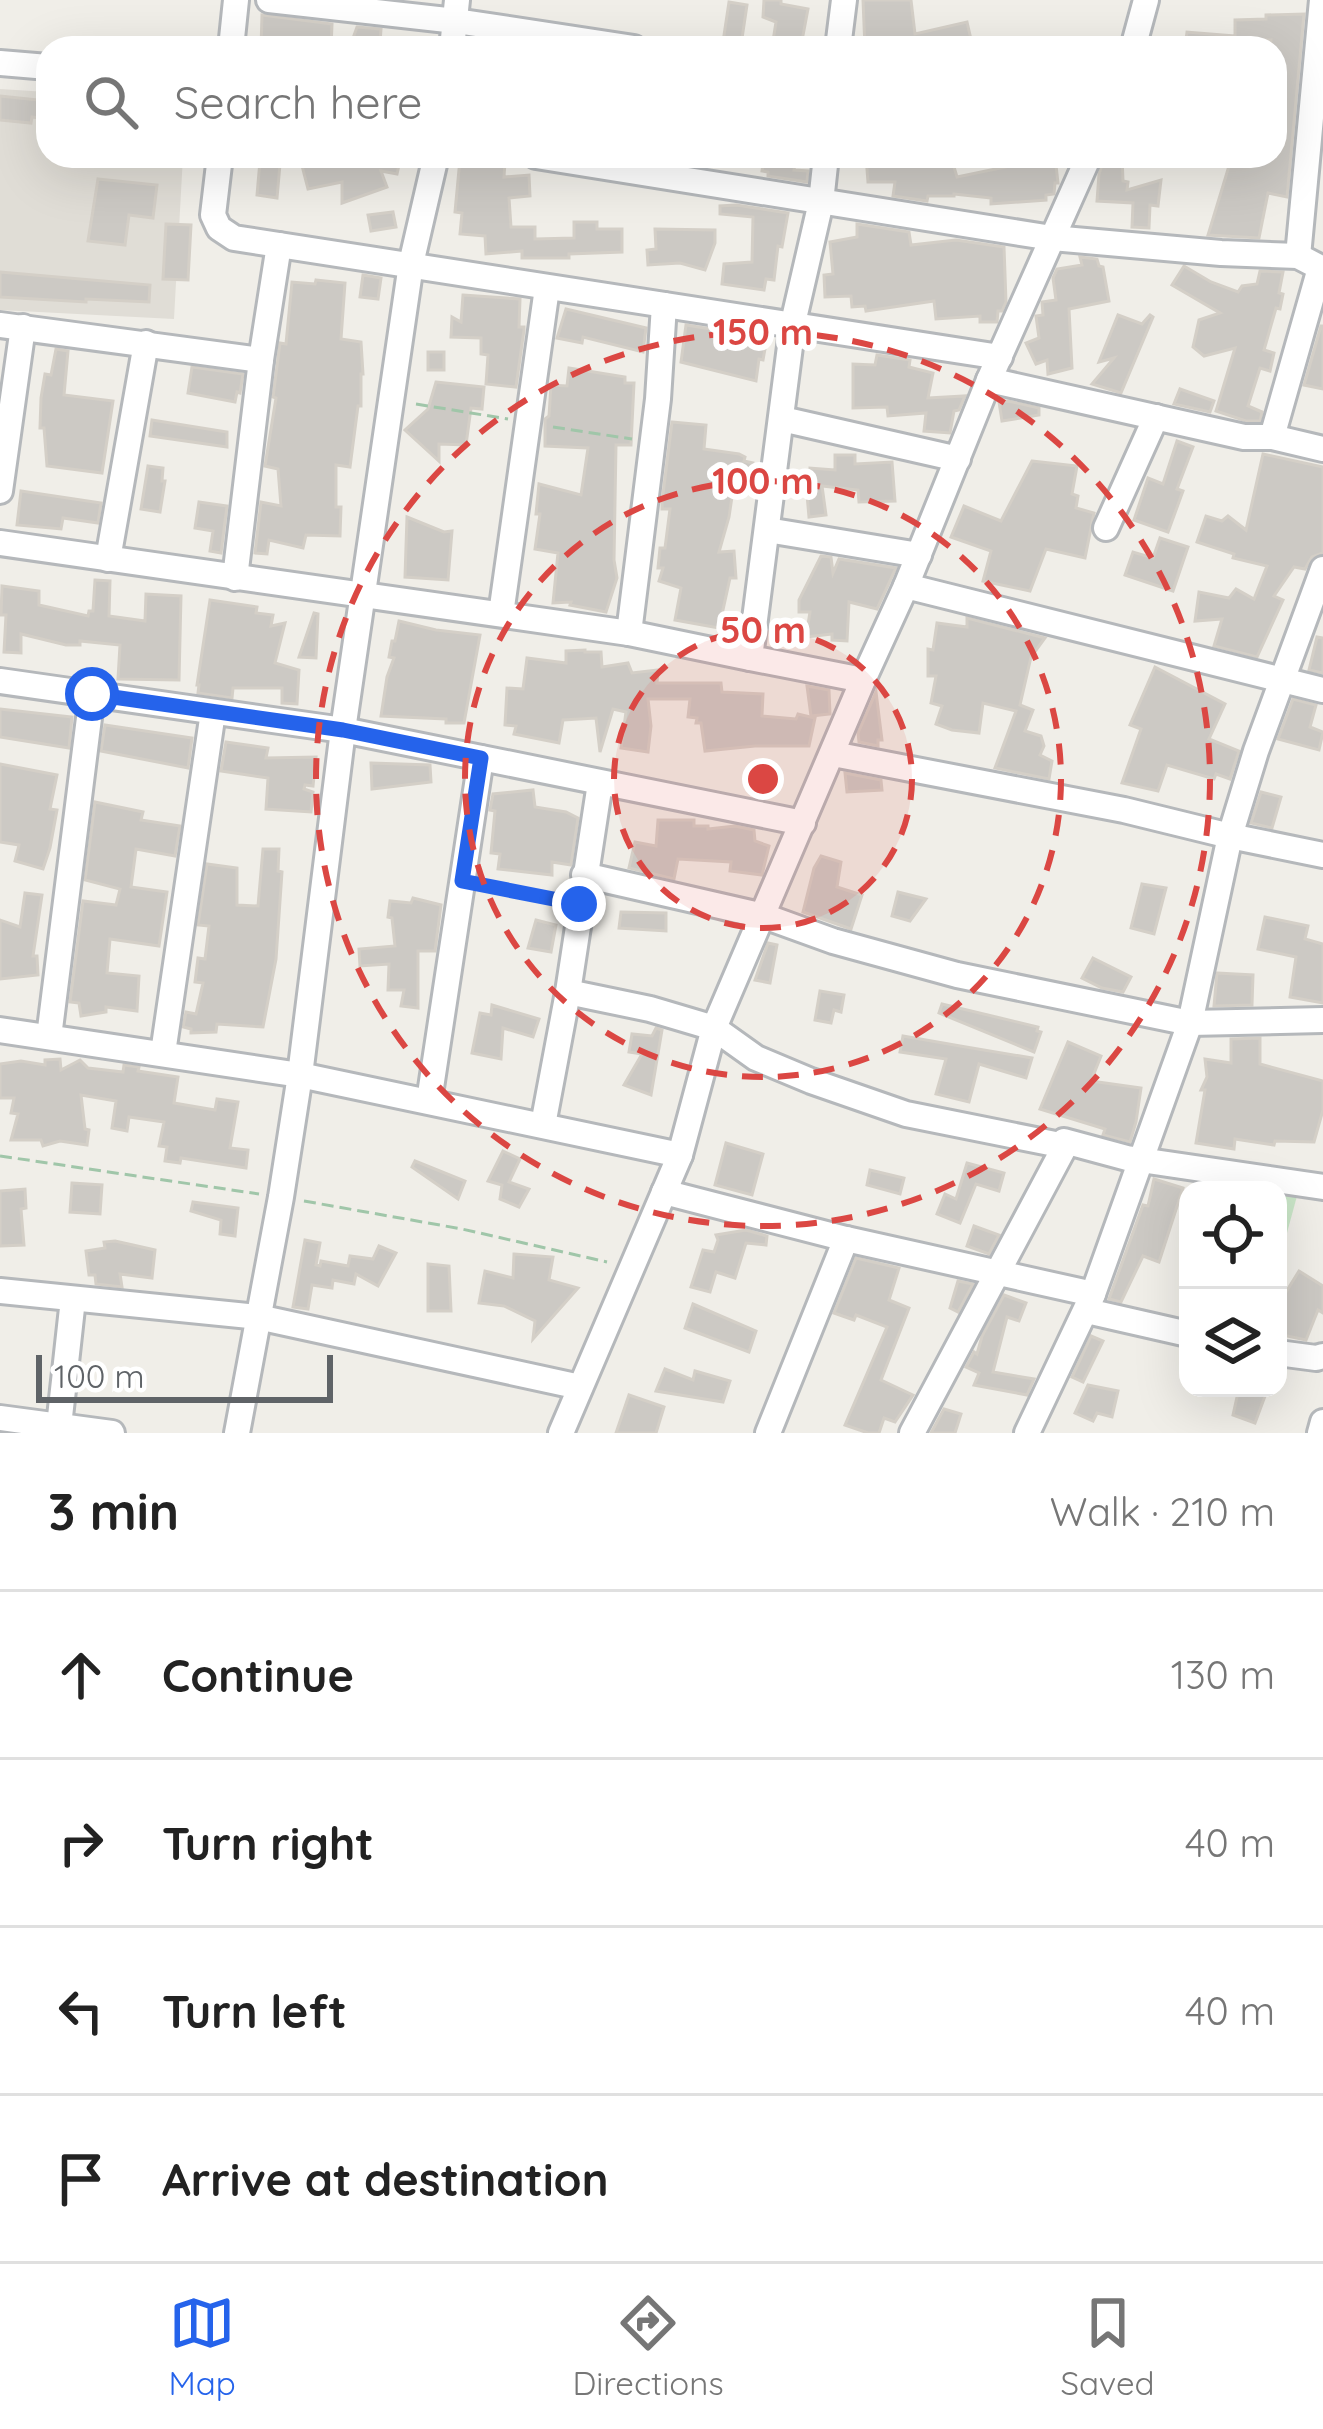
<!DOCTYPE html>
<meta charset="utf-8">
<style>
body{margin:0;font-family:Quicksand,sans-serif;background:#f6f6f6;color:#222}
.controls{position:absolute;right:36px;bottom:36px;display:grid;overflow:hidden;border-radius:24px;box-shadow:0 12px 48px #0002}
.controls button{width:108px;height:108px;display:grid;place-items:center;padding:0;border:0;border-bottom:3px solid #e0e0e0;background:#fff;color:#222;font:60px sans-serif}
.scale{position:absolute;left:36px;bottom:30px;width:297px;box-sizing:border-box;padding-left:12px;border:6px solid #5f6367;border-top:0;font-size:33px;line-height:42px;white-space:nowrap;color:#5f6367;-webkit-text-stroke:9px #fff;paint-order:stroke}
.stop{position:absolute;width:36px;height:36px;margin:-27px;border:9px solid #2563eb;border-radius:50%;background:#fff}
.stop.end{background:#2563eb;border-color:#fff;box-shadow:0 3px 12px #0008}
.list{margin:0;padding:0;list-style:none}
h2{display:flex;justify-content:space-between;align-items:center;height:156px;margin:0;padding:0 48px;font-size:51px}
h2 small{font-size:39px;font-weight:400;color:#767676}
.list li{display:grid;grid-template-columns:78px 1fr auto;gap:36px;align-items:center;box-sizing:border-box;height:168px;padding:0 48px;border-top:3px solid #e0e0e0}
.list b{display:block;font-size:45px;white-space:nowrap}
.list em{font-size:39px;font-style:normal;color:#767676}
.icon{flex:none;width:66px;height:66px;fill:none;stroke:currentColor;stroke-width:2;stroke-linecap:round;stroke-linejoin:round}
.map{position:relative;flex:none;width:1323px;height:1433px;overflow:hidden}
.search{position:absolute;background:#fff;box-shadow:0 12px 48px #0002;left:36px;right:36px;top:36px;height:132px;display:flex;align-items:center;gap:30px;box-sizing:border-box;padding:0 42px;border-radius:36px;color:#767676;font-size:45px}
.sheet{height:828px;background:#fff}
nav{display:flex;justify-content:space-around;align-items:center;box-sizing:border-box;height:168px;border-top:3px solid #e0e0e0;background:#fff;font-size:33px;color:#767676}
nav a{display:grid;justify-items:center;gap:6px}
nav .on{color:#2563eb}
.map>svg:first-child{display:block}
</style>
<div class="map">
<svg width="1323" height="1433" viewBox="0 0 1323 1433">
<rect width="100%" height="100%" fill="#f0eee8"/>
<polygon fill="#e0ddd6" points="0,89 48,92 48,156 183,156 174,319 0,310"/>
<polygon fill="#c9e5c7" points="1278,1191 1297,1196 1278,1266"/>
<g fill="#ccc9c4" stroke="#d4cfc7" stroke-width="3">
<polygon points="764,0 781,0 781,4 808,9 801,46 773,41 776,22 763,17"/>
<polygon points="863,0 911,0 915,34 967,22 973,48 865,48"/>
<polygon points="729,2 747,5 741,45 723,42"/>
<polygon points="1304,14 1287,197 1268,193 1259,238 1208,235 1232,156 1275,156 1275,48 1270,48 1271,40 1238,40 1238,48 1185,48 1187,32 1235,36 1235,20 1266,19 1266,15"/>
<polygon points="262,15 332,24 331,48 261,48"/>
<polygon points="357,27 381,29 380,43 352,41"/>
<polygon points="0,96 48,101 48,119 32,117 31,123 0,120"/>
<polygon points="337,156 338,162 346,160 346,156 401,156 397,174 381,171 387,187 342,203 342,182 308,189 300,158"/>
<polygon points="764,156 796,156 794,170 808,171 807,182 768,176 768,172 762,171"/>
<polygon points="866,156 929,156 952,160 957,177 1010,166 1010,156 1055,156 1058,183 1055,183 1054,194 1046,195 1046,200 991,204 991,198 954,194 954,196 928,196 927,201 893,196 895,182 868,182"/>
<polygon points="1105,156 1122,156 1123,181 1128,182 1127,190 1161,180 1158,206 1150,205 1149,228 1132,227 1133,203 1097,201 1099,174"/>
<polygon points="460,159 505,162 504,177 529,175 530,196 509,198 511,227 535,227 535,239 574,238 574,222 597,222 597,229 622,229 622,252 569,254 569,258 522,258 522,251 486,254 485,236 460,234 462,213 455,212"/>
<polygon points="260,161 280,164 277,198 257,195"/>
<polygon points="98,179 157,185 153,218 129,215 125,245 88,241"/>
<polygon points="736,205 788,213 782,247 778,246 774,280 766,279 764,290 722,284 724,264 752,262 753,217 720,214 720,206"/>
<polygon points="393,212 396,227 371,231 368,215"/>
<polygon points="166,224 191,225 188,280 163,279"/>
<polygon points="857,224 909,232 911,245 956,240 1004,247 1006,302 1002,311 998,311 997,322 980,322 980,316 936,319 934,301 866,311 865,306 852,307 851,296 825,297 824,275 833,274 830,242 857,237"/>
<polygon points="655,229 715,230 715,243 705,270 680,263 648,265 647,250 656,249"/>
<polygon points="1080,257 1097,259 1099,266 1103,267 1109,301 1069,309 1072,368 1048,374 1047,360 1036,364 1026,343 1039,338 1036,316 1043,315 1042,302 1056,300 1053,278 1057,269 1082,265"/>
<polygon points="1184,266 1211,282 1238,292 1242,286 1257,284 1260,271 1283,272 1279,293 1283,294 1280,309 1276,308 1264,350 1274,353 1270,371 1260,368 1248,406 1262,412 1260,421 1246,421 1216,411 1235,348 1204,356 1193,347 1199,320 1220,313 1172,285"/>
<polygon points="0,272 150,285 149,302 86,299 86,302 0,297"/>
<polygon points="363,275 381,278 378,299 360,297"/>
<polygon points="316,280 345,283 341,339 361,342 363,374 361,374 361,406 358,406 350,467 336,465 336,507 341,507 340,536 306,535 303,548 269,540 267,554 255,553 261,502 281,506 278,469 265,466 276,398 273,397 280,343 286,344 292,282 315,284"/>
<polygon points="463,295 520,299 519,327 524,327 524,330 516,387 486,384 488,355 481,354 481,338 451,337 452,317 461,322"/>
<polygon points="566,309 646,328 643,352 583,337 582,343 557,338"/>
<polygon points="1118,315 1142,324 1150,315 1153,317 1121,393 1092,384 1114,358 1099,362"/>
<polygon points="686,325 767,338 763,360 759,359 756,381 681,362"/>
<polygon points="1321,326 1323,326 1323,389 1304,385"/>
<polygon points="56,349 68,351 64,395 113,401 102,473 47,466 44,428 40,428 41,398 45,374 51,375"/>
<rect x="428" y="352" width="16" height="18"/>
<polygon points="877,355 910,360 909,367 933,373 928,398 965,396 959,410 954,411 950,433 924,431 926,413 888,416 887,407 853,408 853,364 875,365"/>
<polygon points="192,367 243,374 240,393 237,392 235,402 188,393"/>
<polygon points="569,368 625,377 625,383 634,383 631,445 616,445 614,560 617,578 606,612 570,605 571,602 553,603 558,553 535,549 540,514 536,514 539,484 581,495 588,448 545,446 545,419 549,416 551,385 567,386"/>
<polygon points="436,382 484,387 482,409 471,408 466,445 439,444 439,461 405,430 428,409"/>
<polygon points="1180,389 1214,401 1210,412 1174,404"/>
<polygon points="1008,401 1039,408 1039,415 1002,421 999,402"/>
<polygon points="152,420 227,432 227,447 150,436"/>
<polygon points="672,422 706,425 704,449 739,454 745,457 744,461 753,463 749,491 734,483 729,517 719,552 734,551 736,578 730,578 719,628 675,620 681,588 659,581 663,568 658,568 660,548 665,548 670,509 662,509 662,502"/>
<polygon points="1177,441 1193,447 1177,489 1183,491 1168,532 1134,520 1148,478 1163,484"/>
<polygon points="1263,454 1323,467 1323,553 1312,557 1305,569 1294,567 1274,596 1283,600 1257,657 1214,646 1222,619 1195,621 1199,592 1229,598 1236,589 1254,599 1267,566 1233,558 1234,554 1197,542 1206,516 1222,521 1228,516 1246,530"/>
<polygon points="835,455 855,455 855,464 892,462 895,501 859,502 858,490 822,486 826,515 809,517 805,472 810,473 810,468 835,470"/>
<polygon points="1032,461 1077,466 1072,494 1078,496 1076,508 1094,513 1085,558 1046,549 1030,591 983,581 991,551 951,537 964,506 1001,521"/>
<polygon points="148,466 163,468 162,481 165,481 160,512 141,509"/>
<polygon points="21,491 101,503 98,523 63,518 61,529 17,525"/>
<polygon points="199,502 227,506 221,553 210,551 213,531 195,528"/>
<polygon points="407,517 444,532 452,531 448,580 405,577"/>
<polygon points="1160,538 1188,547 1173,591 1125,575 1133,552 1153,558"/>
<polygon points="821,556 831,557 833,573 839,559 896,568 877,609 849,602 847,641 832,640 832,634 806,637 810,612 799,612 799,600"/>
<polygon points="95,580 110,581 109,616 145,621 146,594 181,596 179,680 118,679 120,645 80,641 80,645 66,645 21,634 21,653 4,652 6,615 1,615 2,586 39,591 39,605 88,616 89,611 93,611"/>
<polygon points="210,600 257,607 256,613 273,615 271,626 285,623 275,663 299,670 297,704 282,703 282,688 233,688 232,698 198,693 199,685 197,685"/>
<polygon points="314,613 318,614 316,658 299,657"/>
<polygon points="967,618 1045,638 1031,657 1020,705 1033,710 1025,731 1041,736 1044,746 1040,755 1052,761 1049,779 995,768 1016,711 983,703 979,733 952,730 936,724 942,706 931,703 936,676 928,676 928,649 933,650 937,623 967,627"/>
<polygon points="399,621 436,630 480,635 464,723 446,723 446,719 381,716 387,677 394,658 389,657 392,641 395,641"/>
<polygon points="1317,637 1323,638 1323,673 1309,670"/>
<polygon points="585,650 585,652 601,652 602,667 628,663 632,673 658,670 657,683 721,683 722,692 763,694 762,716 796,719 798,714 815,718 809,746 755,746 705,751 701,723 696,723 697,718 688,717 690,699 648,699 651,726 648,752 621,748 626,712 613,709 600,752 596,718 563,720 559,743 514,734 516,726 505,725 507,688 523,689 527,658 566,663 566,651"/>
<polygon points="1155,667 1225,704 1209,739 1239,751 1230,779 1216,774 1214,779 1167,765 1158,791 1122,783 1141,729 1130,725"/>
<polygon points="807,686 829,690 830,714 811,716"/>
<polygon points="876,692 882,740 878,740 878,746 859,742 858,733"/>
<polygon points="1293,699 1316,705 1310,727 1323,732 1319,750 1278,739"/>
<polygon points="0,709 72,717 69,748 0,737"/>
<polygon points="105,725 192,738 188,768 101,751"/>
<polygon points="226,742 268,748 266,758 316,757 313,786 305,785 304,789 313,792 311,812 266,809 268,778 221,771"/>
<polygon points="371,763 430,765 431,782 372,789"/>
<polygon points="0,764 57,775 50,809 57,810 50,848 43,869 15,861 19,845 0,842"/>
<polygon points="845,773 881,780 882,790 847,792"/>
<polygon points="533,790 535,807 566,812 578,818 571,865 552,862 552,875 498,869 500,854 491,853 495,811 490,810 493,794"/>
<polygon points="1261,792 1281,797 1272,828 1251,823"/>
<polygon points="95,802 143,812 141,820 180,826 175,856 136,849 131,887 167,892 159,946 110,939 107,973 139,976 137,1011 106,1007 106,1012 81,1016 79,1003 70,1002 83,901 116,905 120,889 85,880"/>
<polygon points="658,820 694,820 694,826 708,826 708,829 735,826 754,830 755,841 769,846 762,875 730,871 731,862 678,859 674,879 629,868 635,842 656,846"/>
<polygon points="263,849 279,849 278,871 282,872 276,959 263,1027 217,1024 216,1032 191,1033 191,1029 183,1027 186,1012 196,1014 203,983 195,982 198,958 205,959 209,926 198,925 207,864 237,868 237,905 258,906"/>
<polygon points="821,856 841,862 837,887 862,895 851,929 803,912 814,868"/>
<polygon points="1142,884 1166,888 1154,934 1131,928"/>
<polygon points="898,892 926,899 910,921 892,916"/>
<polygon points="25,893 42,895 33,956 37,956 38,975 0,979 0,920 20,927"/>
<polygon points="413,898 441,905 435,951 418,951 418,1008 401,1006 404,990 388,990 389,964 360,966 359,949 395,946 392,918 388,917 390,901 411,903"/>
<polygon points="621,912 666,913 666,931 619,928"/>
<polygon points="1265,917 1308,926 1305,939 1323,944 1323,1003 1290,997 1296,957 1258,949"/>
<polygon points="536,920 556,925 551,952 528,948"/>
<polygon points="768,943 777,945 770,983 755,980"/>
<polygon points="1093,958 1131,977 1123,992 1102,988 1082,978"/>
<polygon points="1217,973 1253,975 1252,1005 1214,1006"/>
<polygon points="820,991 844,995 841,1012 834,1010 831,1023 815,1020"/>
<polygon points="942,1004 1038,1027 1037,1031 1041,1032 1034,1052 939,1013"/>
<polygon points="492,1005 539,1019 533,1037 503,1028 501,1059 472,1053 480,1013 491,1015"/>
<polygon points="656,1028 662,1030 651,1095 624,1085 642,1054 629,1052 632,1034 652,1036"/>
<polygon points="903,1036 966,1047 1032,1058 1026,1078 979,1064 969,1102 936,1094 946,1059 900,1052"/>
<polygon points="1260,1038 1260,1064 1323,1081 1323,1110 1314,1142 1275,1141 1274,1145 1235,1139 1234,1149 1196,1143 1205,1090 1201,1090 1207,1077 1205,1059 1231,1063 1231,1039"/>
<polygon points="1068,1042 1101,1056 1091,1081 1141,1088 1136,1122 1130,1142 1103,1135 1105,1129 1040,1109"/>
<polygon points="60,1059 61,1070 80,1060 88,1068 123,1072 124,1065 139,1067 138,1071 178,1077 174,1103 215,1110 217,1099 238,1102 230,1148 248,1150 246,1168 181,1158 180,1163 165,1161 167,1147 159,1146 164,1122 129,1117 127,1131 112,1128 116,1101 81,1095 85,1129 89,1130 87,1145 60,1141 43,1146 41,1140 11,1140 18,1114 11,1113 14,1098 0,1098 0,1064 21,1061 45,1065 45,1060"/>
<polygon points="726,1143 763,1154 752,1195 715,1185"/>
<polygon points="503,1151 520,1159 509,1182 529,1189 519,1207 500,1199 502,1185 488,1181"/>
<polygon points="415,1161 465,1181 458,1199 412,1167"/>
<polygon points="967,1163 1004,1173 999,1191 976,1184 960,1223 937,1214 945,1194 956,1199"/>
<polygon points="870,1170 904,1178 900,1194 867,1185"/>
<polygon points="1154,1179 1183,1188 1159,1262 1143,1256 1121,1302 1109,1299 1143,1205 1148,1206"/>
<polygon points="72,1183 102,1185 100,1214 70,1212"/>
<polygon points="25,1189 26,1208 21,1209 24,1245 0,1246 0,1191"/>
<polygon points="193,1202 238,1208 235,1236 220,1234 221,1220 191,1211"/>
<polygon points="974,1226 999,1235 989,1254 967,1246"/>
<polygon points="746,1230 767,1236 766,1245 746,1243 735,1278 716,1272 710,1292 691,1287 703,1250 714,1252 718,1240 716,1235"/>
<polygon points="305,1240 320,1243 316,1265 320,1266 321,1261 348,1266 350,1256 373,1259 379,1246 396,1253 378,1286 356,1274 354,1284 333,1280 332,1288 312,1285 308,1309 293,1307"/>
<polygon points="115,1241 155,1250 152,1278 120,1274 122,1287 96,1284 95,1275 89,1275 86,1251 105,1248 104,1242"/>
<polygon points="514,1254 553,1257 549,1280 578,1288 533,1339 535,1321 504,1306 479,1303 485,1271 513,1278"/>
<polygon points="856,1258 899,1268 889,1300 909,1308 881,1380 913,1395 895,1422 884,1418 879,1433 868,1433 845,1425 887,1327 856,1315 854,1320 834,1313"/>
<polygon points="428,1264 449,1266 451,1311 428,1311"/>
<polygon points="1299,1271 1323,1286 1323,1313 1318,1310 1306,1340 1278,1334 1278,1305"/>
<polygon points="958,1281 973,1284 958,1312 950,1308"/>
<polygon points="1004,1295 1026,1303 1019,1321 1007,1317 993,1372 1034,1379 1027,1395 974,1385 979,1373 966,1367 974,1352 977,1354 982,1336"/>
<polygon points="693,1304 756,1331 749,1352 685,1328"/>
<polygon points="1091,1336 1103,1341 1083,1382 1072,1377"/>
<polygon points="665,1369 693,1380 695,1371 730,1381 723,1402 656,1391"/>
<polygon points="1088,1385 1118,1391 1112,1417 1097,1413 1093,1421 1075,1413"/>
<polygon points="1239,1388 1268,1388 1255,1423 1233,1415"/>
<polygon points="629,1395 664,1407 656,1433 616,1433"/>
<polygon points="944,1409 961,1414 955,1433 931,1433"/>
</g>
<g fill="none" stroke-linecap="round" stroke-linejoin="round">
<defs>
<g id="minor">
<polyline points="269,0 456,21 634,48"/>
<polyline points="231,48 236,0"/>
<polyline points="452,48 457,0"/>
<polyline points="838,48 844,0"/>
<polyline points="1133,48 1146,0"/>
<polyline points="0,63 48,67"/>
<polyline points="220,156 213,215 219,228 234,238 1000,357"/>
<polyline points="536,156 1052,238 1221,253 1298,256 1323,269"/>
<polyline points="826,156 821,202 793,323 750,658 863,680 906,586 989,380 1089,156"/>
<polyline points="1298,256 1322,0"/>
<polyline points="0,325 261,360"/>
<polyline points="989,380 1244,437 1272,437 1323,449"/>
<polyline points="782,419 958,459"/>
<polyline points="1272,437 1320,268"/>
<polyline points="0,491 23,327"/>
<polyline points="1106,528 1156,417"/>
<polyline points="767,530 919,555"/>
<polyline points="0,543 629,633 750,658"/>
<polyline points="108,559 146,343"/>
<polyline points="235,578 261,360 279,245"/>
<polyline points="906,586 1323,690"/>
<polyline points="501,614 547,288"/>
<polyline points="629,633 658,399 664,305"/>
<polyline points="0,681 343,730 803,823"/>
<polyline points="833,754 1124,810 1230,836 1323,855"/>
<polyline points="584,875 764,916 833,941 957,975 1190,1023 1323,1020"/>
<polyline points="568,992 650,1009 714,1028 756,1058 811,1081 906,1114 1065,1146 1064,1141 1127,1158 1323,1187"/>
<polyline points="0,1030 300,1075 680,1155"/>
<polyline points="49,1037 92,694"/>
<polyline points="163,1053 213,712"/>
<polyline points="429,1101 481,758"/>
<polyline points="543,1125 568,992 600,783"/>
<polyline points="664,1192 846,1239 1093,1294"/>
<polyline points="0,1291 258,1317 580,1387"/>
<polyline points="1087,1311 1188,1334"/>
<polyline points="1278,1353 1316,1358 1323,1356"/>
<polyline points="0,1418 112,1433"/>
<polyline points="59,1426 73,1299"/>
<polyline points="237,1433 281,1197 300,1075 343,730 411,264 436,156"/>
<polyline points="561,1433 680,1155 714,1028 863,680"/>
<polyline points="768,1433 846,1239"/>
<polyline points="912,1433 1065,1146"/>
<polyline points="1027,1433 1093,1294 1190,1023 1230,836 1256,751 1323,569"/>
<polyline points="1320,1433 1323,1422"/>
</g>
</defs>
<use href="#minor" stroke="#b5b8bb" stroke-width="30"/>
<g stroke="#a0c6a9" stroke-width="3" stroke-dasharray="12 6" stroke-linecap="butt">
<polyline points="416,404 508,419"/>
<polyline points="553,427 632,439"/>
<polyline points="487,886 560,900"/>
<polyline points="0,1156 259,1194"/>
<polyline points="304,1201 462,1229 607,1262"/>
</g>
<use href="#minor" stroke="#fff" stroke-width="24"/>
</g>
<g fill="none" stroke-linecap="round" stroke-linejoin="round">
<polyline stroke="#2563eb" stroke-width="15" points="92,694 343,730 481,758 462,881 579,904"/>
</g>
<circle cx="763" cy="779" r="149" fill="#db4743" fill-opacity=".12"/>
<g fill="none" stroke="#db4743" stroke-width="6" stroke-dasharray="21 15">
<circle cx="763" cy="779" r="149"/>
<circle cx="763" cy="779" r="298"/>
<circle cx="763" cy="779" r="447"/>
</g>
<circle cx="763" cy="779" r="18" fill="#db4743" stroke="#fff" stroke-width="6"/>
<g font-size="36" text-anchor="middle" font-weight="bold" fill="#db4743" stroke="#fff" stroke-width="12" stroke-linejoin="round" paint-order="stroke">
<text x="763" y="345">150 m</text>
<text x="763" y="494">100 m</text>
<text x="763" y="643">50 m</text>
</g>
</svg>
<div class="controls">
<button><svg class="icon" aria-label="locate" viewBox="0 0 24 24"><circle cx="12" cy="12" r="6"/><path d="M12 2v4M12 18v4M2 12h4M18 12h4"/></svg></button>
<button><svg class="icon" aria-label="layers" viewBox="0 0 24 24"><path d="M12 4l9 5-9 5-9-5zM3 14l9 5 9-5"/></svg></button>
</div>
<div class="scale">100 m</div>
<div class="stop" style="left:92px;top:694px"></div>
<div class="stop end" style="left:579px;top:904px"></div>
<div class="search"><svg class="icon" aria-label="search" viewBox="0 0 24 24"><circle cx="10" cy="10" r="6"/><path d="M15 15l6 6"/></svg>Search here</div>
</div>
<section class="sheet">
<h2>3 min<small>Walk · 210 m</small></h2>
<ul class="list">
<li><svg class="icon" aria-label="ahead" viewBox="0 0 24 24"><path d="M12 20V5M6 11l6-6 6 6"/></svg><div><b>Continue</b></div><em>130 m</em></li>
<li><svg class="icon" aria-label="right" viewBox="0 0 24 24"><path d="M7 20v-9h11M14 6l5 5-5 5"/></svg><div><b>Turn right</b></div><em>40 m</em></li>
<li><svg class="icon" aria-label="left" viewBox="0 0 24 24"><path d="M17 20v-9H6M10 6l-5 5 5 5"/></svg><div><b>Turn left</b></div><em>40 m</em></li>
<li><svg class="icon" aria-label="arrive" viewBox="0 0 24 24"><path d="M6 21V4h12l-3 4 3 4H6"/></svg><div><b>Arrive at destination</b></div></li>
</ul>
</section>
<nav>
<a class="on"><svg class="icon" aria-label="map" viewBox="0 0 24 24"><path d="M3 6l6-2 6 2 6-2v14l-6 2-6-2-6 2zM9 4v14M15 6v14"/></svg>Map</a>
<a><svg class="icon" aria-label="directions" viewBox="0 0 24 24"><path d="M12 3l9 9-9 9-9-9zM9 14v-3h6M13 9l2 2-2 2"/></svg>Directions</a>
<a><svg class="icon" aria-label="saved" viewBox="0 0 24 24"><path d="M7 4h10v16l-5-4-5 4z"/></svg>Saved</a>
</nav>
